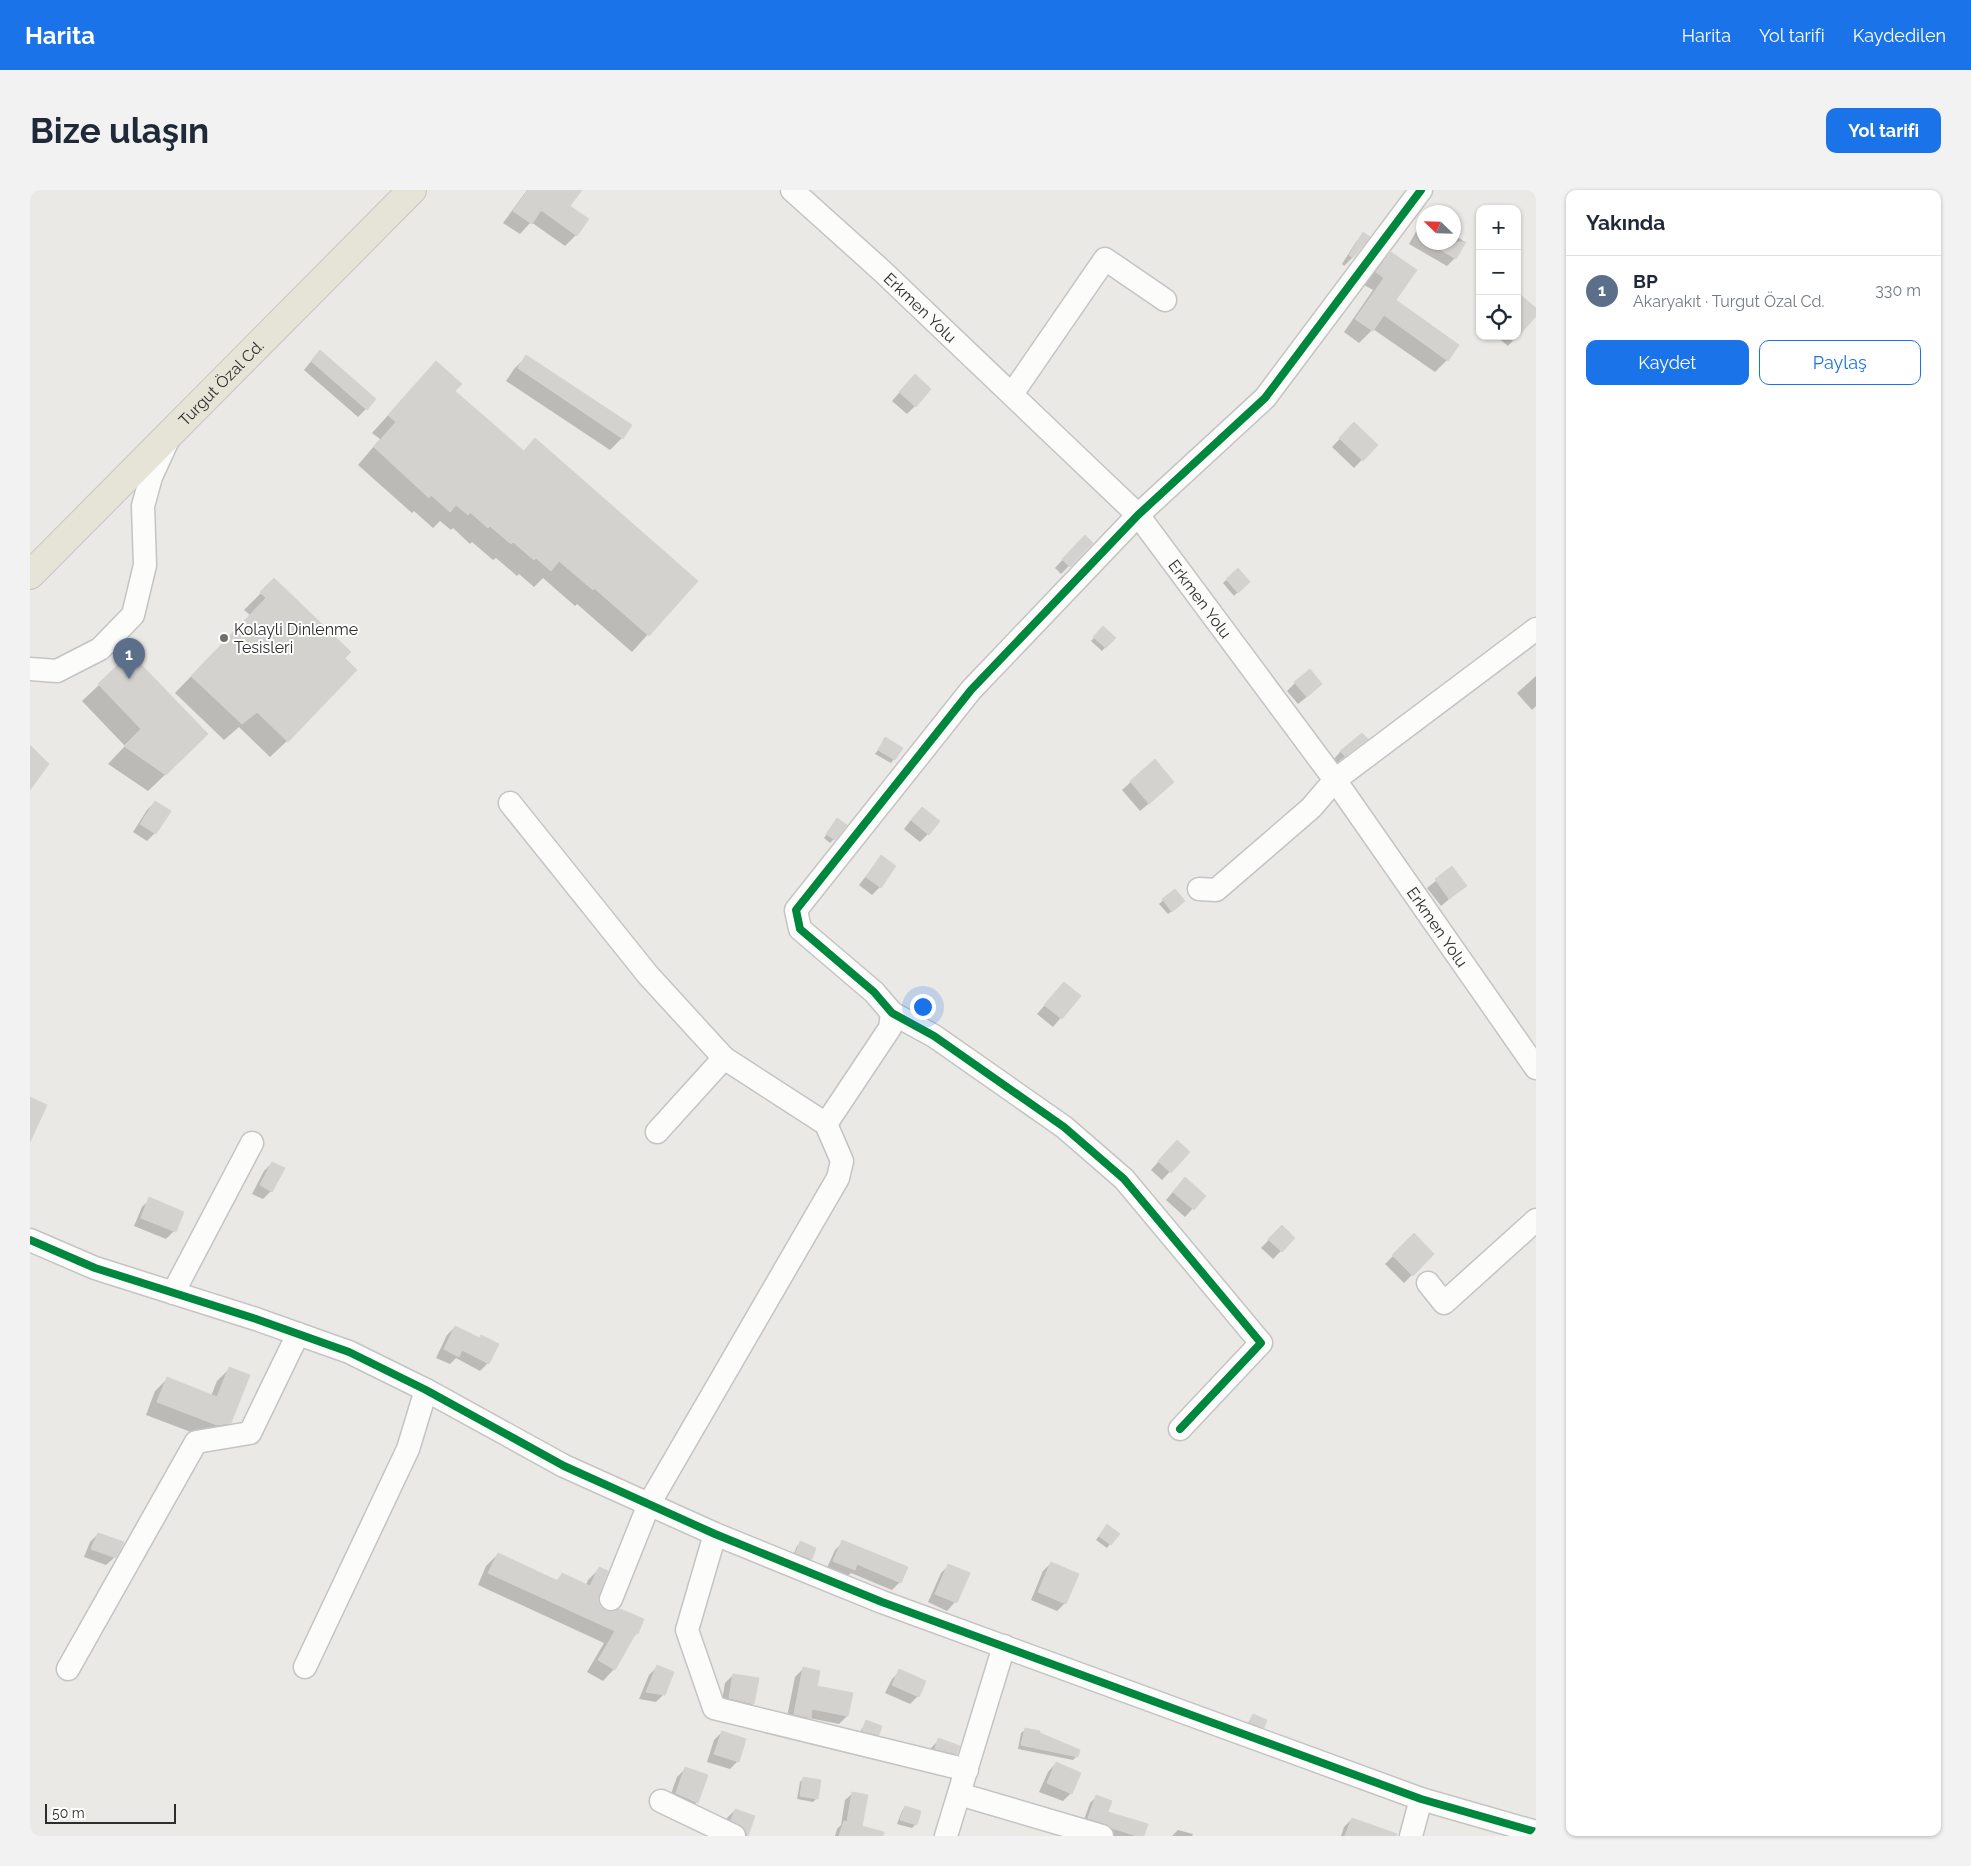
<!DOCTYPE html>
<html lang="tr">
<meta charset="utf-8">
<style>
body{margin:0;font-family:Raleway,sans-serif;background:#f2f2f3;color:#1f2937}
.controls{position:absolute;right:15px;top:15px;display:grid;overflow:hidden;border-radius:10px;box-shadow:0 1px 4px #0004}
.controls button{width:45px;height:45px;display:grid;place-items:center;padding:0;border:0;border-bottom:1px solid #e0e1e3;background:#fff;color:#1f2937;font:25px sans-serif}
.compass{position:absolute;left:1386px;top:15px;width:45px;height:45px;border-radius:50%;background:#fff;box-shadow:0 1px 4px #0004;rotate:293deg}
.scale{position:absolute;left:15px;bottom:12px;width:131px;box-sizing:border-box;padding-left:5px;border:2px solid #2d2d2d;border-top:0;font-size:14px;line-height:18px;white-space:nowrap;color:#2d2d2d;-webkit-text-stroke:4px #fff;paint-order:stroke}
.you{position:absolute;left:892px;top:816px;width:18px;height:18px;margin:-12px;border:4px solid #fff;border-radius:50%;background:#1a73e8;box-shadow:0 0 0 8px #1a73e833}
.badge{display:grid;place-items:center;width:32px;height:32px;border-radius:50%;background:#1a73e8;color:#fff;font-size:16px;font-weight:700}
.pin{position:absolute;translate:-50% -41px;filter:drop-shadow(0 1px 2px #0008)}
.pin::after{content:'';position:absolute;top:26px;width:18px;height:15px;background:inherit;clip-path:polygon(0 0,100% 0,50% 100%)}
.list{margin:0;padding:0;list-style:none}
h2{display:flex;justify-content:space-between;align-items:center;height:65px;margin:0;padding:0 20px;font-size:21px}
h2 small{font-size:16px;font-weight:400;color:#747a83}
.list li{display:grid;grid-template-columns:32px 1fr auto;gap:15px;align-items:center;box-sizing:border-box;height:70px;padding:0 20px;border-top:1px solid #e0e1e3}
.list b{display:block;font-size:19px;white-space:nowrap}
.list p{margin:0;font-size:16px;white-space:nowrap;color:#747a83}
.list em{font-size:16px;font-style:normal;color:#747a83}
.actions{display:flex;gap:10px;padding:15px 20px}
.actions a{flex:1;padding:11px 0;border:1px solid #1a73e8;border-radius:10px;text-align:center;font-size:18px;color:#1a73e8}
.actions .main{background:#1a73e8;color:#fff}
.icon{flex:none;width:28px;height:28px;fill:none;stroke:currentColor;stroke-width:2;stroke-linecap:round;stroke-linejoin:round}
.map{position:relative;flex:none;width:1506px;height:1646px;overflow:hidden;border-radius:10px}
header{display:flex;align-items:center;gap:30px;box-sizing:border-box;height:70px;padding:0 25px;background:#1a73e8;color:#fff}
header strong{font-size:24px}
nav{display:flex;gap:28px;margin-inline-start:auto;font-size:18px}
.intro{display:flex;align-items:center;justify-content:space-between;box-sizing:border-box;height:120px;padding:0 30px}
h1{margin:0;font-size:35px}
.button{padding:12px 22px;border-radius:10px;background:#1a73e8;color:#fff;font-size:18px;font-weight:700}
main{display:flex;gap:30px;padding:0 30px}
aside{flex:1;background:#fff;border-radius:10px;box-shadow:0 1px 4px #0004}
.map>svg:first-child{display:block}
</style>
<header>
<strong>Harita</strong>
<nav><a>Harita</a><a>Yol tarifi</a><a>Kaydedilen</a></nav>
</header>
<div class="intro"><h1>Bize ulaşın</h1><a class="button">Yol tarifi</a></div>
<main>
<div class="map">
<svg width="1506" height="1646" viewBox="0 0 1506 1646">
<rect width="100%" height="100%" fill="#eae9e5"/>
<g fill="#0003">
<polygon points="497,0 550,0 538,16 546,45 535,56 501,32 490,44 473,33"/>
<polygon points="1394,32 1394,52 1424,52 1424,45 1435,52 1425,68 1417,76 1379,54 1388,38"/>
<polygon points="1334,44 1322,68 1314,76 1312,74 1326,52"/>
<polygon points="1361,63 1365,110 1417,170 1405,182 1343,139 1329,153 1314,142 1343,100 1334,95 1349,76"/>
<polygon points="1466,146 1487,146 1478,156"/>
<polygon points="497,166 592,248 580,260 476,191 484,179"/>
<polygon points="282,170 336,219 328,227 274,180"/>
<polygon points="406,172 424,201 493,262 505,249 666,391 602,462 547,414 545,416 513,388 504,397 489,384 487,386 466,368 463,370 442,352 440,354 423,338 421,340 410,331 403,338 384,321 382,323 328,275 350,249 342,243"/>
<polygon points="877,194 885,216 877,224 862,211"/>
<polygon points="1324,234 1346,255 1324,278 1302,257"/>
<polygon points="1062,353 1031,384 1025,378 1047,354"/>
<polygon points="1207,380 1218,392 1204,406 1193,393"/>
<polygon points="244,390 257,551 240,567 209,537 194,550 145,503 220,425 214,420"/>
<polygon points="1073,438 1084,448 1072,461 1061,451"/>
<polygon points="1506,486 1506,516 1502,520 1487,503"/>
<polygon points="1265,493 1283,502 1268,514 1257,501"/>
<polygon points="69,495 160,561 118,601 78,574 95,556 52,511"/>
<polygon points="856,549 864,569 861,573 845,564"/>
<polygon points="1336,549 1306,574 1303,570 1311,561"/>
<polygon points="1124,571 1135,600 1110,621 1092,600"/>
<polygon points="125,612 125,643 117,651 103,642 117,620"/>
<polygon points="884,626 898,644 890,652 874,639"/>
<polygon points="807,629 804,649 800,653 794,648"/>
<polygon points="851,667 850,697 842,705 829,695"/>
<polygon points="1422,678 1435,696 1411,716 1397,698"/>
<polygon points="1144,701 1150,715 1138,724 1129,714"/>
<polygon points="1034,793 1049,806 1023,837 1007,824"/>
<polygon points="1139,960 1158,962 1132,990 1121,980"/>
<polygon points="242,973 241,1001 233,1009 222,1004 234,981"/>
<polygon points="1147,997 1174,1006 1155,1027 1136,1010"/>
<polygon points="120,1009 144,1041 136,1049 104,1036 112,1017"/>
<polygon points="1252,1036 1264,1048 1243,1069 1231,1058"/>
<polygon points="1384,1045 1403,1064 1374,1093 1355,1074"/>
<polygon points="425,1137 449,1149 451,1146 458,1173 450,1181 426,1168 420,1174 406,1168 417,1145"/>
<polygon points="199,1179 200,1232 188,1245 174,1247 116,1225 125,1201 137,1189 181,1206 187,1191"/>
<polygon points="1074,1339 1080,1354 1077,1358 1066,1350"/>
<polygon points="68,1344 85,1367 76,1375 54,1367 60,1352"/>
<polygon points="813,1352 870,1392 862,1400 821,1383 815,1388 796,1380 805,1360"/>
<polygon points="771,1353 785,1358 781,1369 777,1372 763,1366 767,1356"/>
<polygon points="468,1364 526,1391 532,1385 556,1395 558,1390 569,1379 567,1411 569,1417 607,1443 602,1449 584,1479 573,1491 557,1482 574,1453 448,1395 456,1376"/>
<polygon points="1021,1373 1035,1413 1027,1421 1001,1410 1013,1381"/>
<polygon points="919,1375 938,1383 925,1412 917,1421 898,1412 911,1383"/>
<polygon points="627,1477 634,1504 626,1512 609,1509 619,1485"/>
<polygon points="773,1479 785,1497 817,1526 809,1534 779,1528 771,1536 756,1532 765,1487"/>
<polygon points="870,1481 888,1506 880,1514 855,1503 862,1489"/>
<polygon points="703,1485 723,1514 715,1522 691,1516 695,1493"/>
<polygon points="1223,1525 1233,1537 1229,1541 1216,1536"/>
<polygon points="836,1531 848,1544 844,1548 829,1544"/>
<polygon points="995,1540 1008,1544 1047,1566 1043,1570 988,1559 991,1543"/>
<polygon points="692,1542 708,1571 700,1579 677,1572 684,1550"/>
<polygon points="909,1550 926,1563 918,1572 898,1567 901,1558"/>
<polygon points="1026,1573 1041,1603 1033,1611 1009,1602 1018,1582"/>
<polygon points="655,1579 667,1612 659,1620 638,1612 647,1587"/>
<polygon points="774,1588 787,1608 783,1612 767,1609 770,1592"/>
<polygon points="823,1603 831,1637 839,1646 805,1646 807,1639 811,1635 815,1610"/>
<polygon points="1066,1607 1077,1623 1113,1646 1081,1646 1052,1635 1060,1613"/>
<polygon points="875,1617 886,1634 882,1638 867,1634 872,1621"/>
<polygon points="705,1620 724,1627 717,1646 706,1646 693,1638 697,1628"/>
<polygon points="1322,1629 1340,1646 1311,1646 1314,1637"/>
<polygon points="1148,1640 1163,1644 1162,1646 1142,1646"/>
</g>
<g fill="#d3d2cf" stroke="#d5d4d0">
<polygon points="498,0 552,0 540,16 559,29 547,46 511,20 502,34 483,21"/>
<polygon points="1333,42 1340,47 1323,68 1319,65"/>
<polygon points="1398,52 1436,52 1426,69"/>
<polygon points="1361,62 1387,80 1366,110 1429,155 1418,171 1354,125 1343,141 1325,129 1354,88 1346,82"/>
<polygon points="1487,102 1506,118 1506,126 1487,148"/>
<polygon points="290,160 346,209 337,220 281,171"/>
<polygon points="496,165 602,235 593,249 488,178"/>
<polygon points="406,171 432,194 425,201 494,261 505,248 668,391 619,446 564,398 563,400 529,371 521,381 506,368 504,370 483,352 481,354 460,336 458,338 440,322 438,325 426,315 420,322 401,305 399,308 344,257 366,232 358,225"/>
<polygon points="885,184 901,199 886,217 869,202"/>
<polygon points="1324,232 1348,255 1333,271 1309,248"/>
<polygon points="1055,345 1063,353 1040,377 1032,369"/>
<polygon points="1208,378 1220,392 1208,403 1196,389"/>
<polygon points="244,388 321,462 315,468 327,480 258,552 227,522 212,534 161,486 236,408 230,402"/>
<polygon points="1073,436 1086,448 1076,458 1063,447"/>
<polygon points="100,463 178,544 136,585 94,556 111,539 68,494"/>
<polygon points="1280,479 1292,494 1277,507 1264,492"/>
<polygon points="1332,543 1338,549 1315,566 1310,561"/>
<polygon points="855,547 873,558 865,570 848,560"/>
<polygon points="0,555 19,574 0,600"/>
<polygon points="1125,569 1144,592 1119,614 1100,591"/>
<polygon points="125,611 141,621 126,644 110,634"/>
<polygon points="892,617 910,631 899,645 881,630"/>
<polygon points="807,628 817,635 805,650 796,644"/>
<polygon points="851,665 866,676 851,698 836,687"/>
<polygon points="1422,676 1437,696 1419,709 1405,689"/>
<polygon points="1145,699 1155,711 1142,722 1132,709"/>
<polygon points="1034,792 1051,806 1032,829 1014,815"/>
<polygon points="0,907 17,915 0,952"/>
<polygon points="1147,950 1160,962 1141,983 1128,971"/>
<polygon points="242,972 255,978 242,1002 230,995"/>
<polygon points="1155,987 1176,1006 1164,1020 1143,1002"/>
<polygon points="119,1007 154,1022 146,1042 111,1028"/>
<polygon points="1252,1035 1265,1048 1252,1062 1238,1049"/>
<polygon points="1384,1043 1404,1064 1383,1086 1362,1065"/>
<polygon points="425,1136 450,1148 451,1145 469,1154 459,1174 432,1160 429,1167 414,1159"/>
<polygon points="199,1177 220,1185 201,1233 187,1235 127,1212 137,1187 187,1207"/>
<polygon points="1077,1334 1090,1344 1081,1355 1069,1346"/>
<polygon points="68,1343 94,1352 86,1368 61,1359"/>
<polygon points="812,1350 878,1377 871,1393 827,1374 825,1380 803,1371"/>
<polygon points="770,1351 786,1358 782,1369 766,1363"/>
<polygon points="468,1363 528,1391 532,1383 560,1396 569,1377 578,1381 569,1405 568,1410 570,1417 576,1421 582,1422 590,1419 614,1429 608,1444 606,1443 585,1480 568,1470 585,1441 458,1383"/>
<polygon points="1021,1372 1049,1384 1036,1414 1008,1402"/>
<polygon points="918,1374 940,1383 927,1413 905,1404"/>
<polygon points="627,1475 644,1482 635,1505 616,1502"/>
<polygon points="773,1477 790,1481 787,1496 823,1503 818,1526 782,1519 781,1528 764,1524"/>
<polygon points="869,1479 896,1491 889,1507 862,1495"/>
<polygon points="703,1484 729,1488 724,1514 699,1508"/>
<polygon points="1223,1524 1237,1530 1234,1538 1219,1532"/>
<polygon points="836,1530 852,1536 849,1545 832,1541"/>
<polygon points="995,1538 1010,1541 1010,1543 1050,1560 1048,1567 991,1555"/>
<polygon points="692,1541 716,1549 709,1572 684,1564"/>
<polygon points="908,1548 930,1556 927,1564 905,1559"/>
<polygon points="1026,1572 1051,1583 1042,1604 1017,1593"/>
<polygon points="655,1577 678,1585 668,1613 646,1603"/>
<polygon points="773,1587 791,1590 788,1609 770,1606"/>
<polygon points="822,1602 838,1605 832,1636 854,1642 853,1646 809,1646 814,1631 817,1632"/>
<polygon points="1066,1605 1082,1611 1078,1622 1118,1634 1114,1646 1107,1646 1082,1638 1076,1634 1058,1628"/>
<polygon points="875,1616 891,1621 887,1635 870,1630"/>
<polygon points="705,1619 725,1626 718,1646 714,1638 701,1630"/>
<polygon points="1322,1628 1367,1644 1366,1646 1315,1646"/>
</g>
<g fill="none" stroke-linecap="round" stroke-linejoin="round">
<defs>
<g id="minor">
<path id="s1" d="M762,0L851,80L1108,325L1305,590L1506,878"/>
<polyline points="982,204 1075,69 1135,110"/>
<polyline points="0,479 27,481 70,459 103,425 115,375 113,316 121,287 137,252"/>
<polyline points="480,613 618,785 694,868 796,934 812,971 808,988 619,1314 581,1409"/>
<polyline points="1169,699 1186,700 1281,618 1305,590 1506,439"/>
<polyline points="796,934 860,838 862,823"/>
<polyline points="627,942 694,868"/>
<polyline points="0,1050 65,1078 226,1129 319,1162 396,1200 534,1276 685,1344 852,1412 1391,1609 1506,1642"/>
<polyline points="1398,1093 1414,1113 1506,1030"/>
<polyline points="143,1103 222,953"/>
<polyline points="1150,1239 1231,1153 1094,989 1034,937 904,846 862,823 844,802 770,739 766,720 941,500 1108,325 1235,208 1391,0"/>
<polyline points="685,1344 657,1440 684,1518 937,1580"/>
<polyline points="275,1477 378,1259 396,1200"/>
<polyline points="38,1479 166,1252 220,1243 268,1144"/>
<polyline points="929,1604 1072,1646"/>
<polyline points="631,1611 704,1646"/>
<polyline points="916,1646 974,1456"/>
<polyline points="1381,1646 1391,1609"/>
</g>
<g id="major">
<path id="s2" d="M0,385L382,0"/>
</g>
</defs>
<use href="#minor" stroke="#c4c4c4" stroke-width="25"/>
<use href="#major" stroke="#c6c5c3" stroke-width="30"/>
<use href="#minor" stroke="#fcfcfb" stroke-width="22"/>
<use href="#major" stroke="#e6e4d7" stroke-width="28"/>
<defs>
<g id="cycleway">
<polyline points="0,1050 65,1078 226,1129 319,1162 396,1200 534,1276 685,1344 852,1412 1391,1609 1506,1642"/>
<polyline points="1150,1239 1231,1153 1094,989 1034,937 904,846 862,823 844,802 770,739 766,720 941,500 1108,325 1235,208 1391,0"/>
</g>
</defs>
<use href="#cycleway" stroke="#fff" stroke-width="11"/>
<use href="#cycleway" stroke="#00873e" stroke-width="8"/>
</g>
<circle fill="#6f6f6d" stroke="#fff" stroke-width="2" cx="194" cy="448" r="5"/>
<g text-anchor="middle" stroke-width="4" stroke-linejoin="round" paint-order="stroke">
<g font-size="16" fill="#2d2d2d" stroke="#fff">
<text dy="6" stroke="none"><textPath href="#s1" startOffset="174">Erkmen Yolu</textPath></text>
<text dy="6" stroke="none"><textPath href="#s2" startOffset="271">Turgut Özal Cd.</textPath></text>
<text dy="6" stroke="none"><textPath href="#s1" startOffset="579">Erkmen Yolu</textPath></text>
<text dy="6" stroke="none"><textPath href="#s1" startOffset="984">Erkmen Yolu</textPath></text>
</g>
<g font-size="16" fill="#2d2d2d" stroke="#fff" text-anchor="start">
<text x="204" y="445">Kolayli Dinlenme<tspan x="204" dy="18">Tesisleri</tspan></text>
</g>
</g>
</svg>
<div class="controls">
<button>+</button>
<button>−</button>
<button><svg class="icon" aria-label="locate" viewBox="0 0 24 24"><circle cx="12" cy="12" r="6"/><path d="M12 2v4M12 18v4M2 12h4M18 12h4"/></svg></button>
</div>
<svg class="compass" viewBox="-18 -18 36 36"><path d="M0-13l5 13h-10z" fill="#e53935"/><path d="M0 13l5-13h-10z" fill="#747a83"/></svg>
<div class="scale">50 m</div>
<div class="you"></div>
<div class="pin badge" style="left:99px;top:489px;background:#5c6f8a">1</div>
</div>
<aside>
<h2>Yakında<small></small></h2>
<ul class="list">
<li><span class="badge" style="background:#5c6f8a">1</span><div><b>BP</b><p>Akaryakıt · Turgut Özal Cd.</p></div><em>330 m</em></li>
</ul>
<div class="actions"><a class="main">Kaydet</a><a>Paylaş</a></div>
</aside>
</main>
